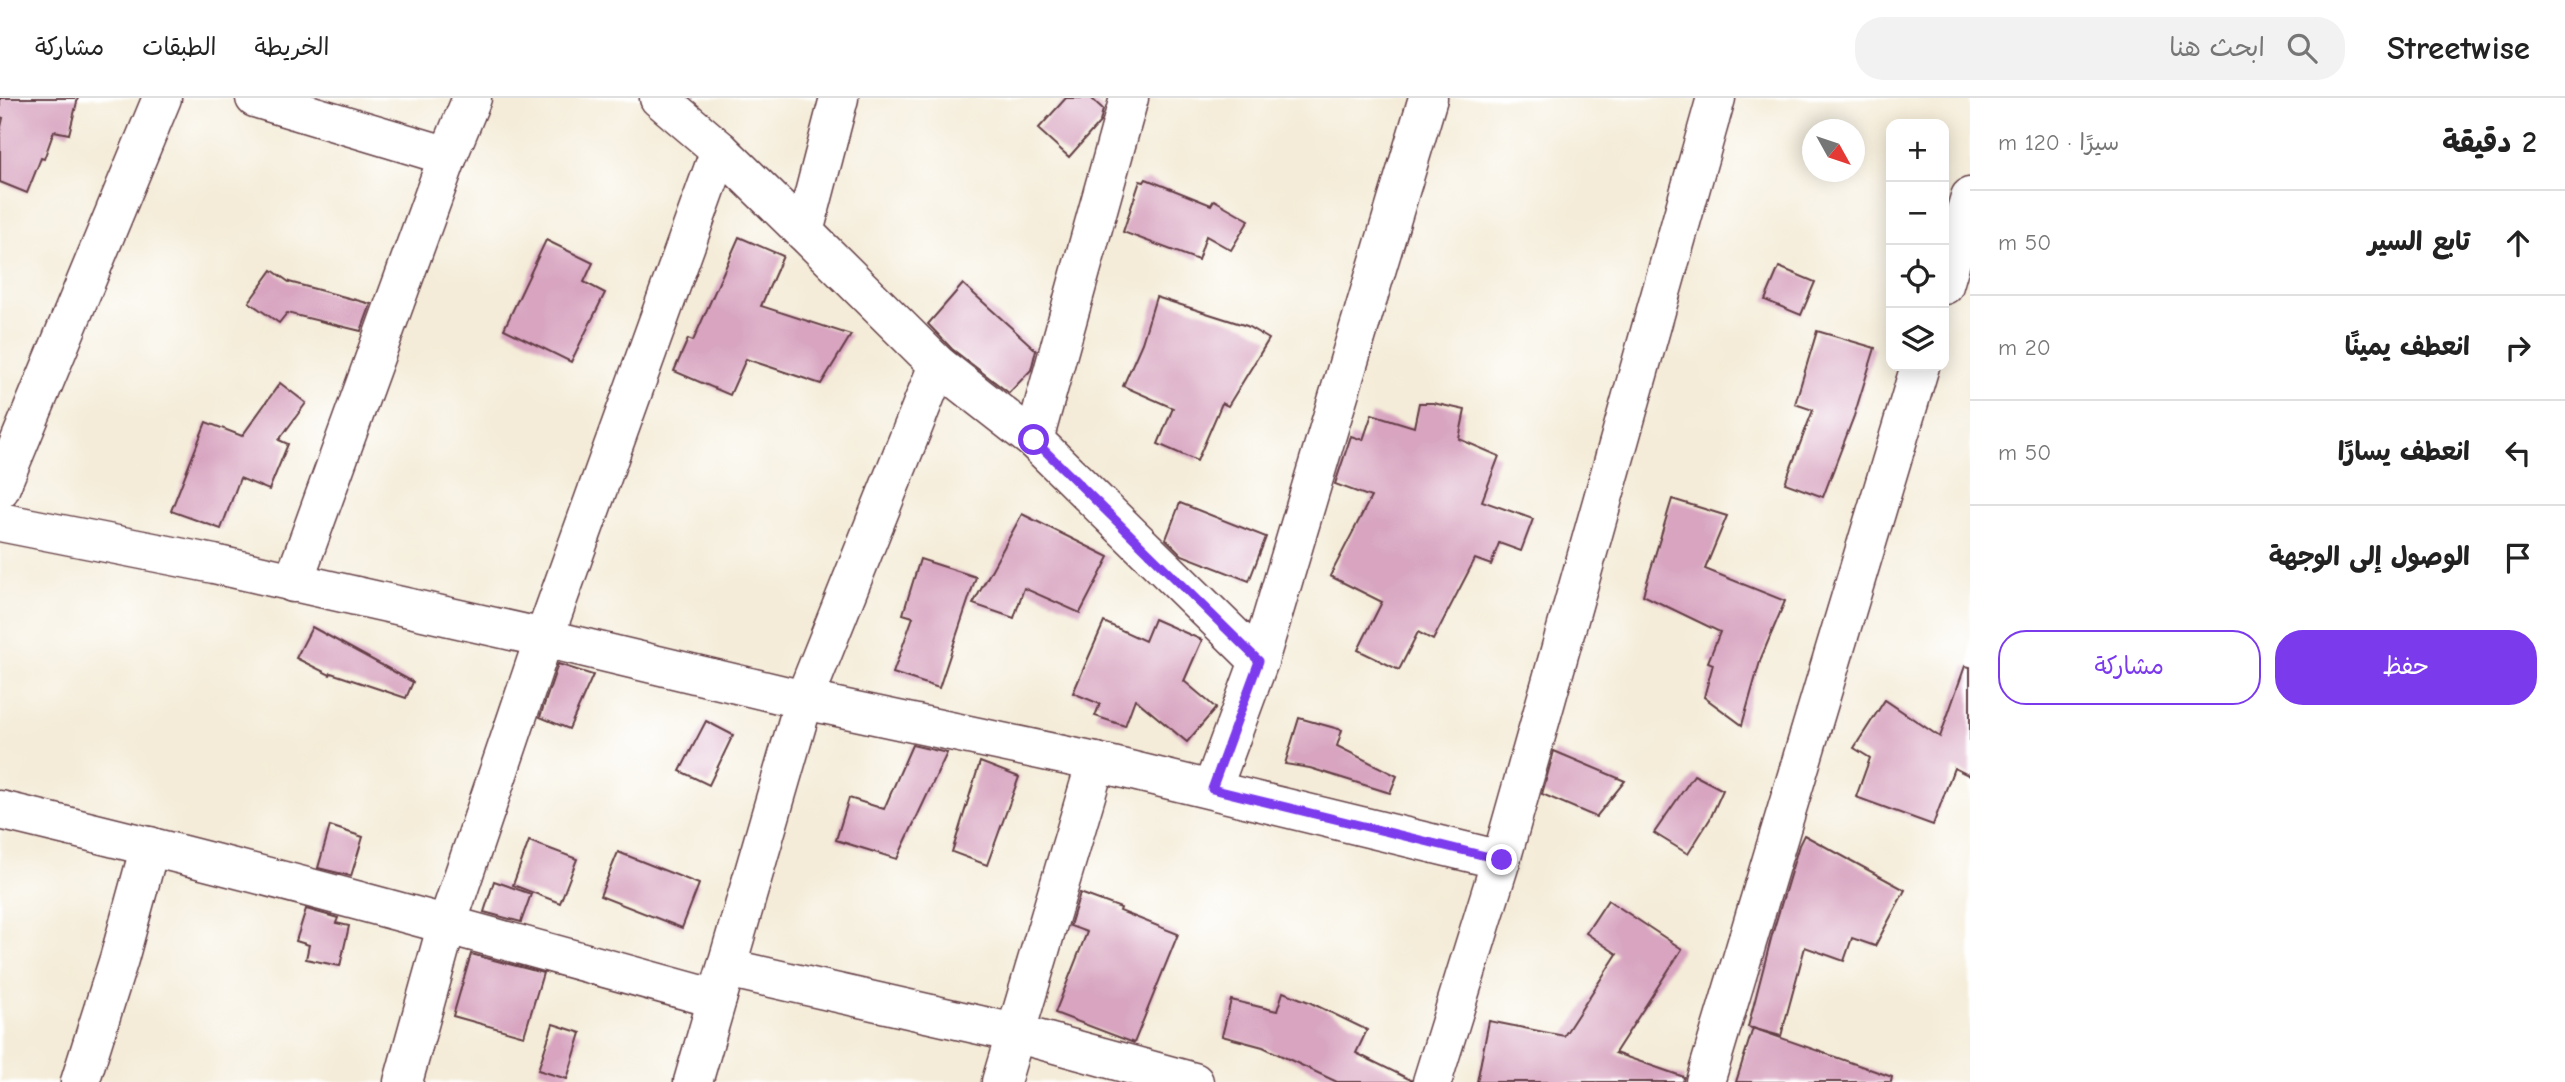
<!DOCTYPE html>
<html lang="ar">
<meta charset="utf-8">
<style>
body{margin:0;font-family:"Comic Neue","Playpen Sans Arabic",sans-serif;background:#f2f2f2;color:#222;direction:rtl}
.controls{position:absolute;right:21px;top:21px;display:grid;overflow:hidden;border-radius:14px;box-shadow:0 4px 18px #0003}
.controls button{width:63px;height:63px;display:grid;place-items:center;padding:0;border:0;border-bottom:2px solid #e0e0e0;background:#fff;color:#222;font:35px sans-serif}
.compass{position:absolute;left:1802px;top:21px;width:63px;height:63px;border-radius:50%;background:#fff;box-shadow:0 4px 18px #0003;rotate:130deg}
.stop{position:absolute;width:21px;height:21px;margin:-16px;border:5px solid #7c3aed;border-radius:50%;background:#fff}
.stop.end{background:#7c3aed;border-color:#fff;box-shadow:0 2px 7px #0008}
.list{margin:0;padding:0;list-style:none}
h2{display:flex;justify-content:space-between;align-items:center;height:91px;margin:0;padding:0 28px;font-size:30px}
h2 small{font-size:23px;font-weight:400;color:#767676}
.list li{display:grid;grid-template-columns:46px 1fr auto;gap:21px;align-items:center;box-sizing:border-box;height:105px;padding:0 28px;border-top:2px solid #e0e0e0}
.list b{display:block;font-size:26px;white-space:nowrap}
.list em{font-size:23px;font-style:normal;color:#767676}
.actions{display:flex;gap:14px;padding:21px 28px}
.actions a{flex:1;padding:16px 0;border:2px solid #7c3aed;border-radius:28px;text-align:center;font-size:24px;color:#7c3aed}
.actions .main{background:#7c3aed;color:#fff}
.icon{flex:none;width:38px;height:38px;fill:none;stroke:currentColor;stroke-width:2;stroke-linecap:round;stroke-linejoin:round}
.map{position:relative;flex:none;width:1970px;height:984px;overflow:hidden;direction:ltr}
header{display:flex;align-items:center;gap:42px;box-sizing:border-box;height:98px;padding:0 35px;background:#fff;border-bottom:2px solid #e0e0e0}
header strong{font-size:33px}
nav{display:flex;gap:38px;margin-inline-start:auto;font-size:24px}
.search{width:490px;height:63px;background:#f2f2f2;display:flex;align-items:center;gap:18px;box-sizing:border-box;padding:0 24px;border-radius:28px;color:#767676;font-size:26px}
main{display:flex}
aside{flex:1;background:#fff}
.map>svg:first-child{display:block}
</style>
<header>
<strong>Streetwise</strong>
<div class="search"><svg class="icon" aria-label="search" viewBox="0 0 24 24"><circle cx="10" cy="10" r="6"/><path d="M15 15l6 6"/></svg>ابحث هنا</div>
<nav><a>الخريطة</a><a>الطبقات</a><a>مشاركة</a></nav>
</header>
<main>
<aside>
<h2>2 دقيقة<small>سيرًا · 120 m</small></h2>
<ul class="list">
<li><svg class="icon" aria-label="ahead" viewBox="0 0 24 24"><path d="M12 20V5M6 11l6-6 6 6"/></svg><div><b>تابع السير</b></div><em>50 m</em></li>
<li><svg class="icon" aria-label="right" viewBox="0 0 24 24"><path d="M7 20v-9h11M14 6l5 5-5 5"/></svg><div><b>انعطف يمينًا</b></div><em>20 m</em></li>
<li><svg class="icon" aria-label="left" viewBox="0 0 24 24"><path d="M17 20v-9H6M10 6l-5 5 5 5"/></svg><div><b>انعطف يسارًا</b></div><em>50 m</em></li>
<li><svg class="icon" aria-label="arrive" viewBox="0 0 24 24"><path d="M6 21V4h12l-3 4 3 4H6"/></svg><div><b>الوصول إلى الوجهة</b></div></li>
</ul>
<div class="actions"><a class="main">حفظ</a><a>مشاركة</a></div>
</aside>
<div class="map">
<svg width="1970" height="984" viewBox="0 0 1970 984">
<rect width="100%" height="100%" fill="#fff"/>
<filter id="ink" filterUnits="userSpaceOnUse"><feTurbulence type="fractalNoise" baseFrequency=".0143" numOctaves="2"/><feDisplacementMap in="SourceGraphic" scale="14" xChannelSelector="R" yChannelSelector="G"/><feConvolveMatrix kernelMatrix="1 2 1 2 8 2 1 2 1" color-interpolation-filters="sRGB"/></filter>
<filter id="wash" filterUnits="userSpaceOnUse"><feTurbulence type="fractalNoise" baseFrequency=".00686" numOctaves="4" result="noise"/><feDisplacementMap in="SourceGraphic" scale="28" xChannelSelector="R" yChannelSelector="G"/><feGaussianBlur stdDeviation="1.57" result="paint"/><feColorMatrix in="noise" values="0 0 0 0 0 0 0 0 0 0 0 0 0 0 0 0 0 1.4 0 .05"/><feComposite in="paint" operator="in"/></filter>
<g filter="url(#wash)">
<rect width="100%" height="100%" fill="#f4ecd8"/>
<g id="blocks">
<g fill="#d8a4c0">
<polygon points="0,0 78,0 69,36 54,33 44,61 41,60 27,95 0,84 0,33 3,20 0,19"/>
<polygon points="1066,0 1091,0 1103,11 1100,24 1069,59 1038,31"/>
<polygon points="1146,81 1211,107 1214,102 1249,122 1231,152 1206,138 1198,162 1123,134 1140,83 1144,84"/>
<polygon points="739,139 783,158 761,208 851,237 821,286 746,261 730,297 674,273 688,241 693,243"/>
<polygon points="546,142 593,165 584,184 605,195 571,264 504,231"/>
<polygon points="1779,169 1815,184 1801,217 1765,202"/>
<polygon points="272,172 289,184 371,206 361,233 287,215 279,225 249,204"/>
<polygon points="963,186 1036,252 1031,272 1009,295 952,251 928,226"/>
<polygon points="1156,199 1247,228 1269,241 1228,308 1222,305 1197,363 1158,346 1173,310 1123,288 1142,245"/>
<polygon points="1817,233 1875,250 1854,318 1823,399 1785,385 1813,312 1795,306"/>
<polygon points="280,285 306,305 279,342 288,346 269,392 240,380 221,431 171,413 206,324 242,338"/>
<polygon points="1419,305 1433,305 1465,312 1459,341 1499,358 1482,403 1533,421 1521,453 1499,445 1491,467 1475,461 1433,542 1418,534 1399,572 1358,552 1382,504 1330,478 1371,399 1335,386 1351,338 1363,342 1372,316 1414,329"/>
<polygon points="1672,401 1727,418 1705,471 1785,503 1761,560 1742,627 1704,599 1713,566 1708,564 1720,534 1643,497"/>
<polygon points="1180,405 1266,439 1249,483 1182,457 1166,441"/>
<polygon points="1022,416 1109,459 1080,515 1024,490 1014,520 973,506"/>
<polygon points="920,461 976,479 939,590 893,575 913,519 903,516"/>
<polygon points="1154,521 1202,542 1184,583 1216,610 1187,644 1135,601 1125,628 1095,618 1100,606 1073,595 1104,524 1145,543"/>
<polygon points="312,529 413,584 406,600 331,575 330,577 296,560"/>
<polygon points="558,566 593,577 569,631 540,619"/>
<polygon points="1965,568 1970,569 1970,678 1954,670 1933,727 1856,699 1870,660 1854,650 1885,602 1940,639"/>
<polygon points="1299,620 1342,632 1337,648 1397,678 1390,695 1310,670 1285,666"/>
<polygon points="706,623 733,637 709,687 680,673"/>
<polygon points="912,647 947,655 897,761 836,742 849,700 884,711"/>
<polygon points="1554,653 1625,683 1596,719 1542,696"/>
<polygon points="980,664 1019,679 987,767 952,754"/>
<polygon points="1694,677 1723,692 1710,721 1688,756 1654,735"/>
<polygon points="330,728 363,739 351,778 318,770"/>
<polygon points="1804,737 1905,792 1875,848 1852,840 1844,863 1805,849 1781,938 1748,929 1772,837 1799,747"/>
<polygon points="529,743 577,761 560,805 513,787"/>
<polygon points="618,754 699,786 682,830 600,798"/>
<polygon points="494,783 531,796 521,824 484,814"/>
<polygon points="1080,795 1121,810 1120,813 1178,836 1134,945 1055,915 1087,834 1070,828"/>
<polygon points="1608,802 1682,851 1615,955 1684,979 1683,984 1477,984 1489,923 1564,938 1617,856 1586,835"/>
<polygon points="306,811 338,820 336,825 349,828 340,868 306,861 309,847 296,843"/>
<polygon points="471,856 543,875 524,938 453,918"/>
<polygon points="1283,894 1309,904 1367,932 1356,955 1411,982 1411,984 1337,984 1263,949 1222,938 1231,902 1277,913"/>
<polygon points="553,926 581,935 567,981 538,972"/>
<polygon points="1753,930 1892,979 1891,984 1736,984"/>
</g>
</g>
</g>
<g filter="url(#ink)">
<use href="#blocks" fill-opacity="0" stroke="#643e45" stroke-width="2"/>
<g fill="none" stroke-linecap="round" stroke-linejoin="round">
<defs>
<g id="minor">
<polyline points="255,0 448,58"/>
<polyline points="659,0 720,52 804,134 938,267 1034,342 1259,563"/>
<polyline points="804,134 839,0"/>
<polyline points="1944,187 1970,99"/>
<polyline points="1034,342 1129,0"/>
<polyline points="0,391 162,0"/>
<polyline points="0,424 214,466 544,540 804,602 1096,664 1501,762"/>
<polyline points="293,485 448,58 472,0"/>
<polyline points="1212,691 1259,563 1428,0"/>
<path d="M0,712C241,769 479,835 717,901"/>
<polyline points="727,870 1015,935 1194,984"/>
<polyline points="80,984 119,861 150,748"/>
<polyline points="403,984 447,826 544,540 720,52"/>
<polyline points="693,984 804,602 938,267"/>
<polyline points="1001,984 1096,664"/>
<polyline points="1432,984 1501,762 1716,0"/>
<polyline points="1705,984 1920,268"/>
</g>
</defs>
<use href="#minor" stroke="#643e45" stroke-width="41"/>
<use href="#minor" stroke="#fff" stroke-width="38"/>
</g>
</g>
<g fill="none" stroke-linecap="round" stroke-linejoin="round" filter="url(#ink)">
<polyline stroke="#7c3aed" stroke-width="9" points="1034,342 1259,563 1212,691 1502,762"/>
</g>
</svg>
<div class="controls">
<button>+</button>
<button>−</button>
<button><svg class="icon" aria-label="locate" viewBox="0 0 24 24"><circle cx="12" cy="12" r="6"/><path d="M12 2v4M12 18v4M2 12h4M18 12h4"/></svg></button>
<button><svg class="icon" aria-label="layers" viewBox="0 0 24 24"><path d="M12 4l9 5-9 5-9-5zM3 14l9 5 9-5"/></svg></button>
</div>
<svg class="compass" viewBox="-18 -18 36 36"><path d="M0-13l5 13h-10z" fill="#e53935"/><path d="M0 13l5-13h-10z" fill="#767676"/></svg>
<div class="stop" style="left:1034px;top:342px"></div>
<div class="stop end" style="left:1502px;top:762px"></div>
</div>
</main>
